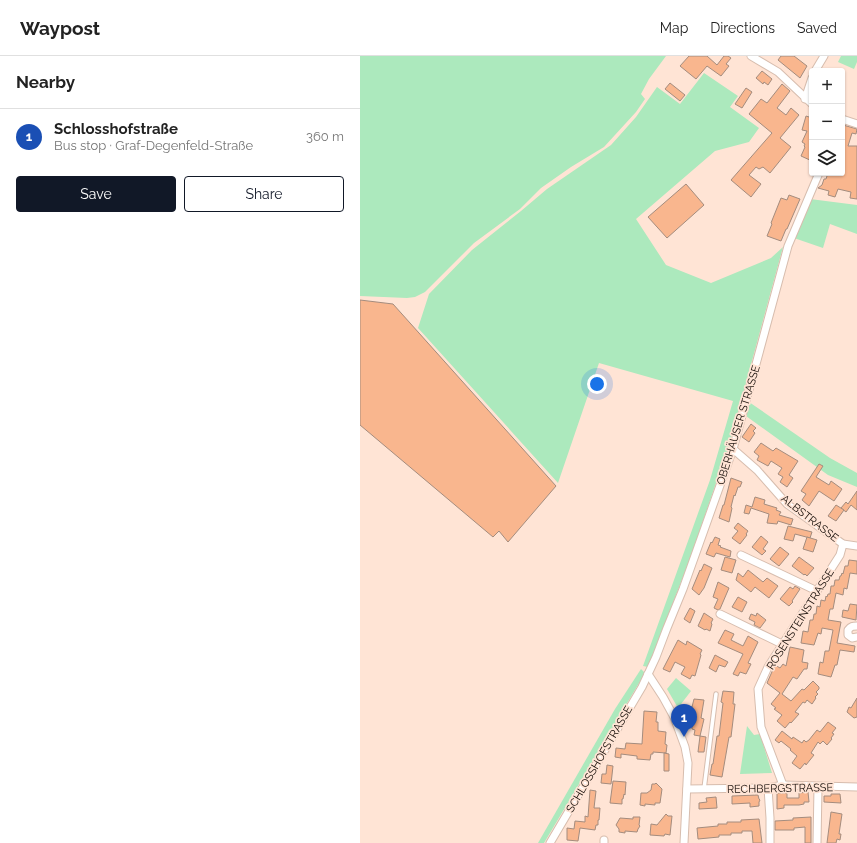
<!DOCTYPE html>
<meta charset="utf-8">
<style>
body{margin:0;font-family:Raleway,sans-serif;background:#f6f6f6;color:#222}
.controls{position:absolute;right:12px;top:12px;display:grid;overflow:hidden;border-radius:4px;box-shadow:0 1px 3px #0004}
.controls button{width:36px;height:36px;display:grid;place-items:center;padding:0;border:0;border-bottom:1px solid #e0e0e0;background:#fff;color:#222;font:20px sans-serif}
.you{position:absolute;left:237px;top:328px;width:14px;height:14px;margin:-10px;border:3px solid #fff;border-radius:50%;background:#1a73e8;box-shadow:0 0 0 6px #1a73e833}
.badge{display:grid;place-items:center;width:26px;height:26px;border-radius:50%;background:#111827;color:#fff;font-size:13px;font-weight:700}
.pin{position:absolute;translate:-50% -33px;filter:drop-shadow(0 1px 2px #0008)}
.pin::after{content:'';position:absolute;top:21px;width:14px;height:12px;background:inherit;clip-path:polygon(0 0,100% 0,50% 100%)}
.list{margin:0;padding:0;list-style:none}
h2{display:flex;justify-content:space-between;align-items:center;height:52px;margin:0;padding:0 16px;font-size:17px}
h2 small{font-size:13px;font-weight:400;color:#767676}
.list li{display:grid;grid-template-columns:26px 1fr auto;gap:12px;align-items:center;box-sizing:border-box;height:56px;padding:0 16px;border-top:1px solid #e0e0e0}
.list b{display:block;font-size:15px;white-space:nowrap}
.list p{margin:0;font-size:13px;white-space:nowrap;color:#767676}
.list em{font-size:13px;font-style:normal;color:#767676}
.actions{display:flex;gap:8px;padding:12px 16px}
.actions a{flex:1;padding:9px 0;border:1px solid #111827;border-radius:4px;text-align:center;font-size:14px;color:#111827}
.actions .main{background:#111827;color:#fff}
.icon{flex:none;width:22px;height:22px;fill:none;stroke:currentColor;stroke-width:2;stroke-linecap:round;stroke-linejoin:round}
.map{position:relative;flex:none;width:497px;height:787px;overflow:hidden}
header{display:flex;align-items:center;gap:24px;box-sizing:border-box;height:56px;padding:0 20px;background:#fff;border-bottom:1px solid #e0e0e0}
header strong{font-size:19px}
nav{display:flex;gap:22px;margin-inline-start:auto;font-size:14px}
main{display:flex}
aside{flex:1;background:#fff}
.map>svg:first-child{display:block}
</style>
<header>
<strong>Waypost</strong>
<nav><a>Map</a><a>Directions</a><a>Saved</a></nav>
</header>
<main>
<aside>
<h2>Nearby<small></small></h2>
<ul class="list">
<li><span class="badge" style="background:#1a4fb4">1</span><div><b>Schlosshofstraße</b><p>Bus stop · Graf-Degenfeld-Straße</p></div><em>360 m</em></li>
</ul>
<div class="actions"><a class="main">Save</a><a>Share</a></div>
</aside>
<div class="map">
<svg width="497" height="787" viewBox="0 0 497 787">
<rect width="100%" height="100%" fill="#ffe4d5"/>
<g fill="#ace9bd">
<polygon points="0,0 306,0 289,23 281,38 285,43 276,56 244,91 211,111 181,132 160,153 114,187 65,236 55,241 47,242 0,240"/>
<polygon points="481,0 497,0 497,6 494,13 478,6"/>
<polygon points="344,17 378,40 370,51 399,72 389,86 355,95 276,163 306,209 351,227 411,202 423,191 369,389 330,503 288,611 283,610 350,424 373,345 239,307 198,427 58,272 69,238 112,194 161,155 187,133 251,89 276,61 297,31 320,48"/>
<polygon points="450,143 497,149 497,178 470,168 463,192 434,182"/>
<polygon points="389,346 470,402 497,417 497,431 468,419 386,360"/>
<polygon points="281,613 285,617 184,787 178,787 255,653"/>
<polygon points="316,622 331,635 318,652 307,633"/>
<polygon points="387,670 394,679 400,678 412,717 380,718"/>
</g>
<g fill="#f9b68e" stroke="#a48c7e">
<polygon points="329,0 347,0 357,9 364,0 368,0 371,2 366,8 369,10 361,20 347,10 336,23 320,10"/>
<polygon points="421,0 434,0 447,10 440,22 418,4"/>
<polygon points="402,15 412,23 408,29 404,26 403,28 396,22"/>
<polygon points="310,27 325,39 320,45 305,33"/>
<polygon points="422,28 430,35 417,52 426,59 431,52 439,59 420,82 431,91 410,117 403,111 399,113 396,111 389,119 401,128 391,141 371,124 412,77 389,58 401,43 407,47"/>
<polygon points="386,32 392,36 382,52 375,48"/>
<polygon points="446,60 452,62 452,105 441,100 445,91 444,90 445,88 442,86 447,75 442,74"/>
<polygon points="483,69 497,73 496,78 492,77 488,90 497,90 497,143 490,142 491,136 478,133 475,141 468,139 469,135 458,132 462,129 464,123 466,123 468,117 482,117"/>
<polygon points="326,128 344,149 307,182 288,161"/>
<polygon points="429,139 440,143 427,173 426,173 421,185 407,180 412,168 411,167 421,142 427,144"/>
<polygon points="0,244 33,248 196,430 148,486 139,475 133,481 0,369"/>
<polygon points="391,368 396,372 393,375 395,377 389,386 382,381"/>
<polygon points="401,387 413,395 416,392 438,405 429,419 433,422 427,431 420,426 423,421 418,418 422,412 411,405 408,410 397,404 399,400 394,396"/>
<polygon points="459,408 463,410 456,421 469,429 471,425 482,433 474,445 459,435 449,450 442,444 446,438 441,435"/>
<polygon points="371,422 382,426 380,431 378,431 375,440 374,439 371,451 372,452 369,466 359,462 363,449 364,449"/>
<polygon points="497,435 497,454 491,449 486,456 481,452 486,446 488,448"/>
<polygon points="395,441 405,444 404,448 417,452 416,454 421,456 419,459 433,463 431,469 418,465 417,468 407,467 409,458 391,452 389,458 384,457 386,449 392,451"/>
<polygon points="476,449 484,454 476,465 468,460"/>
<polygon points="378,467 388,475 386,478 387,479 380,488 372,482 378,475 374,472"/>
<polygon points="428,470 452,476 450,482 435,478 433,485 424,483"/>
<polygon points="401,480 408,486 403,493 406,495 402,499 392,491"/>
<polygon points="355,481 360,483 358,489 361,490 360,491 371,495 370,501 356,497 354,501 346,498 351,486 352,487"/>
<polygon points="447,481 457,484 453,496 443,493"/>
<polygon points="420,491 429,498 419,510 410,503"/>
<polygon points="365,501 376,504 372,517 361,514"/>
<polygon points="439,501 454,512 447,520 445,518 444,519 432,510"/>
<polygon points="489,504 497,505 497,518 490,517 487,533 484,532 483,539 476,537 473,553 470,553 468,564 481,566 477,587 495,590 494,596 480,594 477,609 475,609 471,621 458,618 460,606 463,607 465,595 469,595 473,574 462,572 461,578 458,577 454,589 441,587 443,575 448,576 450,564 453,564 454,558 456,558 457,550 460,551 461,544 465,545 466,540 467,541 468,538 470,538 471,530 474,530 475,524 479,524 480,520 481,520 482,517 483,518 485,510 488,510"/>
<polygon points="344,508 352,512 344,532 339,539 332,533 340,514 341,515"/>
<polygon points="388,514 403,526 407,522 418,530 409,542 395,531 391,536 376,524 378,517 383,521"/>
<polygon points="358,526 369,532 360,553 358,554 354,552 358,543 353,541"/>
<polygon points="435,530 440,533 432,545 433,546 429,550 420,543 430,531 433,533"/>
<polygon points="378,541 387,546 382,556 372,551"/>
<polygon points="490,548 497,549 496,564 482,561 483,554 488,555"/>
<polygon points="330,552 335,555 330,567 324,563"/>
<polygon points="344,557 353,563 351,567 352,568 350,575 346,573 345,574 338,570"/>
<polygon points="397,557 406,564 400,572 394,569 395,566 389,563 391,558 396,560"/>
<polygon points="365,574 374,578 371,584 383,590 388,580 398,586 388,607 391,608 386,618 380,616 378,620 373,618 383,598 358,587"/>
<polygon points="318,584 326,589 327,585 342,594 340,598 341,599 335,620 332,619 330,623 321,618 325,611 315,606 310,616 303,613"/>
<polygon points="430,591 444,594 442,606 448,607 447,613 444,613 437,623 433,621 422,638 431,645 442,633 444,634 453,625 459,631 459,633 456,636 458,638 455,641 456,642 452,648 447,644 445,647 443,646 435,656 439,658 431,667 430,666 425,672 417,665 422,659 414,653 416,652 411,648 420,637 407,627 415,609 420,612 423,608 426,610"/>
<polygon points="355,599 368,606 365,611 359,609 356,616 349,612"/>
<polygon points="363,635 374,636 373,648 375,648 371,681 369,681 362,721 350,719 352,708 353,708 357,680 359,680 363,647 361,646"/>
<polygon points="497,642 497,661 494,662 487,656 489,651 491,652"/>
<polygon points="334,643 344,644 341,662 344,663 340,680 334,679 335,674 332,673 332,666 328,665 329,657 326,657 326,650 332,651"/>
<polygon points="284,655 297,656 296,666 298,666 298,675 306,676 305,688 307,689 306,697 293,696 293,698 291,698 290,704 277,703 277,700 261,698 261,702 255,701 256,692 265,693 266,687 282,688"/>
<polygon points="468,666 476,672 472,677 474,678 471,682 472,683 467,689 463,685 460,688 458,686 451,697 454,699 446,709 445,707 440,713 432,707 437,700 430,694 431,693 421,685 419,687 415,684 422,675 432,683 433,681 442,687 444,684 446,686 449,684 457,674 460,676"/>
<polygon points="340,680 346,681 344,696 338,696"/>
<polygon points="304,697 309,698 309,715 304,715"/>
<polygon points="247,709 253,710 251,728 241,727 242,718 246,718"/>
<polygon points="253,725 266,726 265,739 264,738 263,743 262,743 262,748 250,747"/>
<polygon points="296,727 302,733 300,747 295,747 295,749 285,748 285,750 280,749 281,737 287,737 291,734 292,728 295,728"/>
<polygon points="230,734 236,735 234,752 240,752 239,764 238,764 238,769 236,769 235,774 220,772 218,785 207,784 207,772 214,773 215,765 225,766 225,760 228,761"/>
<polygon points="448,736 449,746 444,746 444,748 439,749 424,749 424,752 417,753 417,737 427,737 427,742 439,742 439,737"/>
<polygon points="471,738 480,738 481,747 464,746 464,740 471,740"/>
<polygon points="398,739 399,743 400,744 399,746 399,750 390,751 390,747 372,748 372,740"/>
<polygon points="356,741 357,752 339,753 339,747 347,746 346,742"/>
<polygon points="471,756 482,758 479,778 481,778 480,784 477,783 476,787 467,787"/>
<polygon points="306,758 308,760 312,760 310,779 305,778 304,780 290,779 291,768 297,769"/>
<polygon points="273,761 280,761 279,769 280,770 278,773 277,776 265,775 265,777 259,776 259,773 256,769 260,762 273,763"/>
<polygon points="451,761 451,787 445,787 445,771 434,772 434,774 415,774 415,765 433,764 433,762"/>
<polygon points="399,763 402,787 393,787 392,775 382,775 382,777 371,777 371,779 359,779 359,781 338,783 337,772 358,770 358,768 367,768 367,766 381,766 381,764"/>
</g>
<g fill="none" stroke-linecap="round" stroke-linejoin="round">
<defs>
<polyline id="service" points="344,733 356,638"/>
<g id="minor">
<polyline points="391,0 418,16 452,48"/>
<polyline points="455,15 464,0"/>
<polyline points="445,43 452,22"/>
<polyline points="482,63 497,68"/>
<polyline points="373,393 397,414 427,448 483,488 497,490"/>
<polyline points="381,499 457,535"/>
<polyline points="360,558 422,588"/>
<path d="M497,570C493,570 491,570 488,574V579L492,582L497,581"/>
<polyline points="288,618 303,641 314,661 325,691 328,707 324,787"/>
<polyline points="423,729 401,671 398,633 408,611 480,499 483,488"/>
<polyline points="408,732 410,762 410,787"/>
<polyline points="327,733 408,732 423,729 497,731"/>
<polyline points="190,787 282,631 296,601 307,572 323,533 373,393 428,190 459,117"/>
<polyline points="244,787 244,784"/>
<polyline points="457,787 458,731"/>
</g>
</defs>
<use href="#service" stroke="#d7bdae" stroke-width="5.5"/>
<use href="#minor" stroke="#d7bdae" stroke-width="9"/>
<use href="#service" stroke="#fff" stroke-width="3.5"/>
<use href="#minor" stroke="#fff" stroke-width="7"/>
</g>
<g text-anchor="middle" stroke-width="3.5" stroke-linejoin="round" paint-order="stroke">
<g font-size="11" fill="#160e09" stroke="#ffe4d5">
<text transform="translate(378 369) rotate(-73)" y="4">OBERHÄUSER STRASSE</text>
<text transform="translate(450 462) rotate(38)" y="4">ALBSTRASSE</text>
<text transform="translate(440 563) rotate(-58)" y="4">ROSENSTEINSTRASSE</text>
<text transform="translate(239 703) rotate(-60)" y="4">SCHLOSSHOFSTRASSE</text>
<text transform="translate(420 732) rotate(-1)" y="4">RECHBERGSTRASSE</text>
</g>
</g>
</svg>
<div class="controls">
<button>+</button>
<button>−</button>
<button><svg class="icon" aria-label="layers" viewBox="0 0 24 24"><path d="M12 4l9 5-9 5-9-5zM3 14l9 5 9-5"/></svg></button>
</div>
<div class="you"></div>
<div class="pin badge" style="left:324px;top:681px;background:#1a4fb4">1</div>
</div>
</main>
